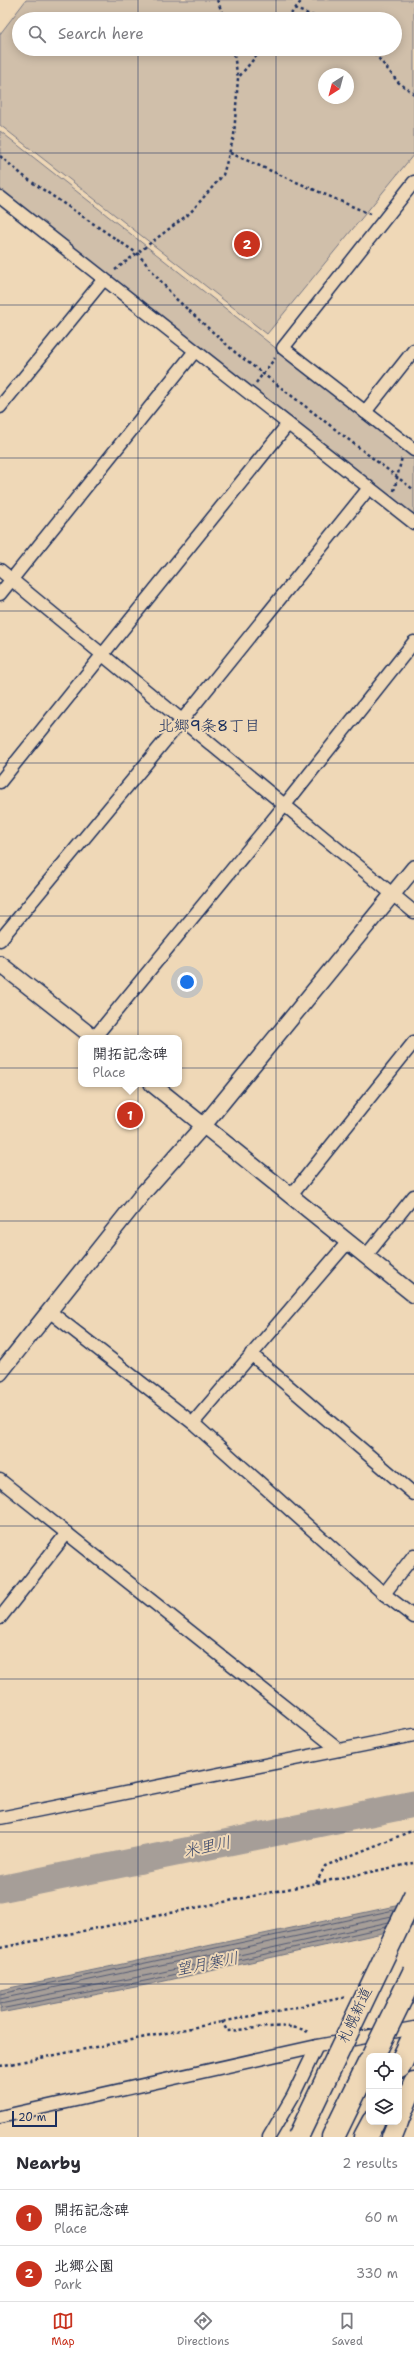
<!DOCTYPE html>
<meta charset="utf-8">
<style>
body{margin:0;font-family:"Shantell Sans","Klee One",sans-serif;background:#f2f2f3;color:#2b2b33}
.controls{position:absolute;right:12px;bottom:12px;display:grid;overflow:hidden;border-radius:8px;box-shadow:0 2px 10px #0003}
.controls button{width:36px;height:36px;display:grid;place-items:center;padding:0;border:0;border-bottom:1px solid #e1e1e2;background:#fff;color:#2b2b33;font:20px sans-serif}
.compass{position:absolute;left:318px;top:68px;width:36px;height:36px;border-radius:50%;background:#fff;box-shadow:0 2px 10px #0003;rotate:216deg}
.scale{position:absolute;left:12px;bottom:10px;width:45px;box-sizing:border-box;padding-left:4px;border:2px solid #1b2f5e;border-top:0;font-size:11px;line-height:14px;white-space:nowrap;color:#1b2f5e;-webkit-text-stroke:3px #efd8b7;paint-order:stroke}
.you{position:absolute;left:187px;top:982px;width:14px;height:14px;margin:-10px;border:3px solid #fff;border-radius:50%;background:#1a73e8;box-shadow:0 0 0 6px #1a73e833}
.badge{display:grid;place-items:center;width:26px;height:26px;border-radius:50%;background:#c8321e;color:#fff;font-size:13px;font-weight:700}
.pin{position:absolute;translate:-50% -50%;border:2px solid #fff;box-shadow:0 1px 4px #0006}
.popup{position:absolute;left:78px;top:1035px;width:104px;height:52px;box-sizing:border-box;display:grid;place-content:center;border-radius:8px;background:#fff;filter:drop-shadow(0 1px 3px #0005);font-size:13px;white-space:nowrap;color:#7c7c81}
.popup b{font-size:15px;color:#2b2b33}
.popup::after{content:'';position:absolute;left:50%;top:100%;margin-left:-8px;border:8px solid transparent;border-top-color:#fff}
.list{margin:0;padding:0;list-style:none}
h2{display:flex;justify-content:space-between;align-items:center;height:52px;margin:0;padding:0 16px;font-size:17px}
h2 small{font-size:13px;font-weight:400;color:#7c7c81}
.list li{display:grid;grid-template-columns:26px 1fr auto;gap:12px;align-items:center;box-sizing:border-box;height:56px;padding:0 16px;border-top:1px solid #e1e1e2}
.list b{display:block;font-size:15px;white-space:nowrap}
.list p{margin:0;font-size:13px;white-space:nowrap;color:#7c7c81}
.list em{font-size:13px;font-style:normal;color:#7c7c81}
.icon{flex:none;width:22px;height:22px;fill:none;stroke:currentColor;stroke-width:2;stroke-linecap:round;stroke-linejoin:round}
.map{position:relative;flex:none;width:414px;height:2137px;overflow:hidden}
.search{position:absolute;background:#fff;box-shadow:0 2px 10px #0003;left:12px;right:12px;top:12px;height:44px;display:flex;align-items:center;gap:10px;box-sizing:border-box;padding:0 14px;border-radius:22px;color:#7c7c81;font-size:15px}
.sheet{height:164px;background:#fff}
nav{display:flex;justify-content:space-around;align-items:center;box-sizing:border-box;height:56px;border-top:1px solid #e1e1e2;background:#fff;font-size:11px;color:#7c7c81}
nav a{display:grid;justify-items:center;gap:2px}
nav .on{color:#c8321e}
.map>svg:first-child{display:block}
</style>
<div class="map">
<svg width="414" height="2137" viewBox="0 0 414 2137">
<rect width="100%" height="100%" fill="#efd8b7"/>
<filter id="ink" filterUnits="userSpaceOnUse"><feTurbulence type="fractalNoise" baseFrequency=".025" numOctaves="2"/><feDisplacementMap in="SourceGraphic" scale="8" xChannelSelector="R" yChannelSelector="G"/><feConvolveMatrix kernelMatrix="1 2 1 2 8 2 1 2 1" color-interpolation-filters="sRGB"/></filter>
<g filter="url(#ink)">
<g fill="#d0bfaa" stroke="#767784" fill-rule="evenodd">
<path d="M26,0H414V154L267,334L0,125V34ZM19,19H395V49H19ZM324,74H348V98H324Z"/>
<polygon points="0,131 414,457 414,519 0,193"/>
</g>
<polygon fill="#a69e98" stroke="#6e7281" points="414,1902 414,1926 151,1984 0,2013 0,1990"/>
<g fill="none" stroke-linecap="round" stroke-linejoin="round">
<g stroke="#535b75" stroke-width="1">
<polyline points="0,1994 394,1910"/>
<polyline points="0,1999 392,1916"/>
<polyline points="0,2004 149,1975 389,1922"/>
<polyline points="0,2009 150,1980 386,1927"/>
</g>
<polyline stroke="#a69e98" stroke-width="27" points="0,1889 414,1804"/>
<defs>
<g id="minor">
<polyline points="414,182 283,348 414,450"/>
<polyline points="0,197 414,523"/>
<polyline points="0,407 104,279"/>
<polyline points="365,412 414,350"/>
<polyline points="0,570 414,912"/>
<polyline points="0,594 195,351"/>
<polyline points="0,782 288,424"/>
<polyline points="0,940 183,719 369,488"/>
<polyline points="94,1038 284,806 414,642"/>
<polyline points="290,1197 414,1042"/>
<polyline points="365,1257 414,1196"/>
<polyline points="49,1311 193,1423 384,1594 414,1617"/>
<polyline points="251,1354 414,1494"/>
<polyline points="193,1423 347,1243"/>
<polyline points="0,1480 339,1750"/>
<polyline points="384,1594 414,1555"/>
<polyline points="0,1618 67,1533"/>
<polyline points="0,1818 414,1735"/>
<polyline points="0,2117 317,2046 414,2028"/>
<polyline points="269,2137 293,2096 317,2046"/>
</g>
<g id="tertiary">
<polyline points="0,964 94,1038"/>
<polyline points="152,1084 414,1295"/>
<polyline points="0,1373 145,1191 204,1125 414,868"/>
</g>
<g id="trunk">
<polyline points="399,2119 414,2083"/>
<polyline points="392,2137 398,2122"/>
</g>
<g id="motorway">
<polyline points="399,2067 414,2036"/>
<polyline points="333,2137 369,2063"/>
<polyline points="365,2137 373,2122"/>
</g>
</defs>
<use href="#minor" stroke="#1b2f5e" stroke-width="15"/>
<use href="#tertiary" stroke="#1b2f5e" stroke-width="18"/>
<use href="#trunk" stroke="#1b2f5e" stroke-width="23"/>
<use href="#motorway" stroke="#1b2f5e" stroke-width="25"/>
<g stroke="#1b2f5e" stroke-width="2.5" stroke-dasharray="3 3" stroke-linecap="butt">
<polyline points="217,0 225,19"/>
<polyline points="295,9 302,0"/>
<polyline points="287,19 295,9 321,19"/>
<polyline points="233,49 238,78"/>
<polyline points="371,49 398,82 414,94"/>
<polyline points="230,153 372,215"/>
<polyline points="0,156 26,178 138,254 175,298 236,353 414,490"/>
<polyline points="115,270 190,213 223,175 234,136 238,78 262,49"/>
<polyline points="256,383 275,358"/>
<polyline points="394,491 402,457"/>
<polyline points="316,1883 325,1866 414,1830"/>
<polyline points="0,1948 414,1863"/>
<path d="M222,2021L227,2031C246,2030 297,2020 310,2034"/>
<polyline points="0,2066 347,1997"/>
</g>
<use href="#minor" stroke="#efd8b7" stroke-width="12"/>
<use href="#tertiary" stroke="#efd8b7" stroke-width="15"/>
<use href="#trunk" stroke="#efd8b7" stroke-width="20"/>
<use href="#motorway" stroke="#efd8b7" stroke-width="22"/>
<defs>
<polyline id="trunk-bridge" points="298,2137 414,1895"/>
<polyline id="motorway-bridge" points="373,2056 414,1972"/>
</defs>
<use href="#trunk-bridge" stroke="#1b2f5e" stroke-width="23" stroke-linecap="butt"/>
<use href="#motorway-bridge" stroke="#1b2f5e" stroke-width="25" stroke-linecap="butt"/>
<use href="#trunk-bridge" stroke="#efd8b7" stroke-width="20"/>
<use href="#motorway-bridge" stroke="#efd8b7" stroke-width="22"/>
</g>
</g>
<path fill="none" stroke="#1b2f5e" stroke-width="1" stroke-opacity="0.55" d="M138,0V19M276,0V19M138,49V2137M276,49V2137M0,153H414M0,305H414M0,458H414M0,611H414M0,763H414M0,916H414M0,1068H414M0,1221H414M0,1374H414M0,1526H414M0,1679H414M0,1832H414M0,1984H414"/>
<g text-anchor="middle" stroke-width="4" stroke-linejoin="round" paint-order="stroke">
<g font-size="15" fill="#1b2f5e" stroke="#efd8b7">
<text transform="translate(355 2015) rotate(-65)" y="5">札幌新道</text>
</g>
<g font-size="16" fill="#1b2f5e" stroke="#efd8b7">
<text x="209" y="731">北郷9条8丁目</text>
</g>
<g font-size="16" font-style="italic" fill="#37456a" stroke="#efd8b7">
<text transform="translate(207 1846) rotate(-12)" y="6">米里川</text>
<text transform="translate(207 1963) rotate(-11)" y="6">望月寒川</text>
</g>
</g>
</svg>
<div class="controls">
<button><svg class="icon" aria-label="locate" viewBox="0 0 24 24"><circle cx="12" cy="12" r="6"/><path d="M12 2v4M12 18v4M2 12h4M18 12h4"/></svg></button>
<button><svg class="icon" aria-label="layers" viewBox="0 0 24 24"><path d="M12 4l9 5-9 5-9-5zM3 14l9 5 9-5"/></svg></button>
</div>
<svg class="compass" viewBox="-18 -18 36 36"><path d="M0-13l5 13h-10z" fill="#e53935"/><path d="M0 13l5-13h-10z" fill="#7c7c81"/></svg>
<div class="scale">20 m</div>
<div class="you"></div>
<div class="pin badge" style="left:130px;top:1115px">1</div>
<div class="popup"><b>開拓記念碑</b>Place</div>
<div class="pin badge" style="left:247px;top:244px">2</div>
<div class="search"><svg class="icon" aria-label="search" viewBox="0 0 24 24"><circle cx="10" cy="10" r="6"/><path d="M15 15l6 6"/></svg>Search here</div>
</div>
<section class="sheet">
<h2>Nearby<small>2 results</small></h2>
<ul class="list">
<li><span class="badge">1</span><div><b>開拓記念碑</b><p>Place</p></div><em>60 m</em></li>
<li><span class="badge">2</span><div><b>北郷公園</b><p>Park</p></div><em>330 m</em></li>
</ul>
</section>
<nav>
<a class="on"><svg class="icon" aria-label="map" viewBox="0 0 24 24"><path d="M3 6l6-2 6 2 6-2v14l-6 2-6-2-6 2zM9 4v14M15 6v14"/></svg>Map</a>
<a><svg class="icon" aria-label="directions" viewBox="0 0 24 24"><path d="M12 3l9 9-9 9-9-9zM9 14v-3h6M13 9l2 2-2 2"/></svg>Directions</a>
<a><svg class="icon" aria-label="saved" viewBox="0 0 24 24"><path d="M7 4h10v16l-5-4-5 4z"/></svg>Saved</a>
</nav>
